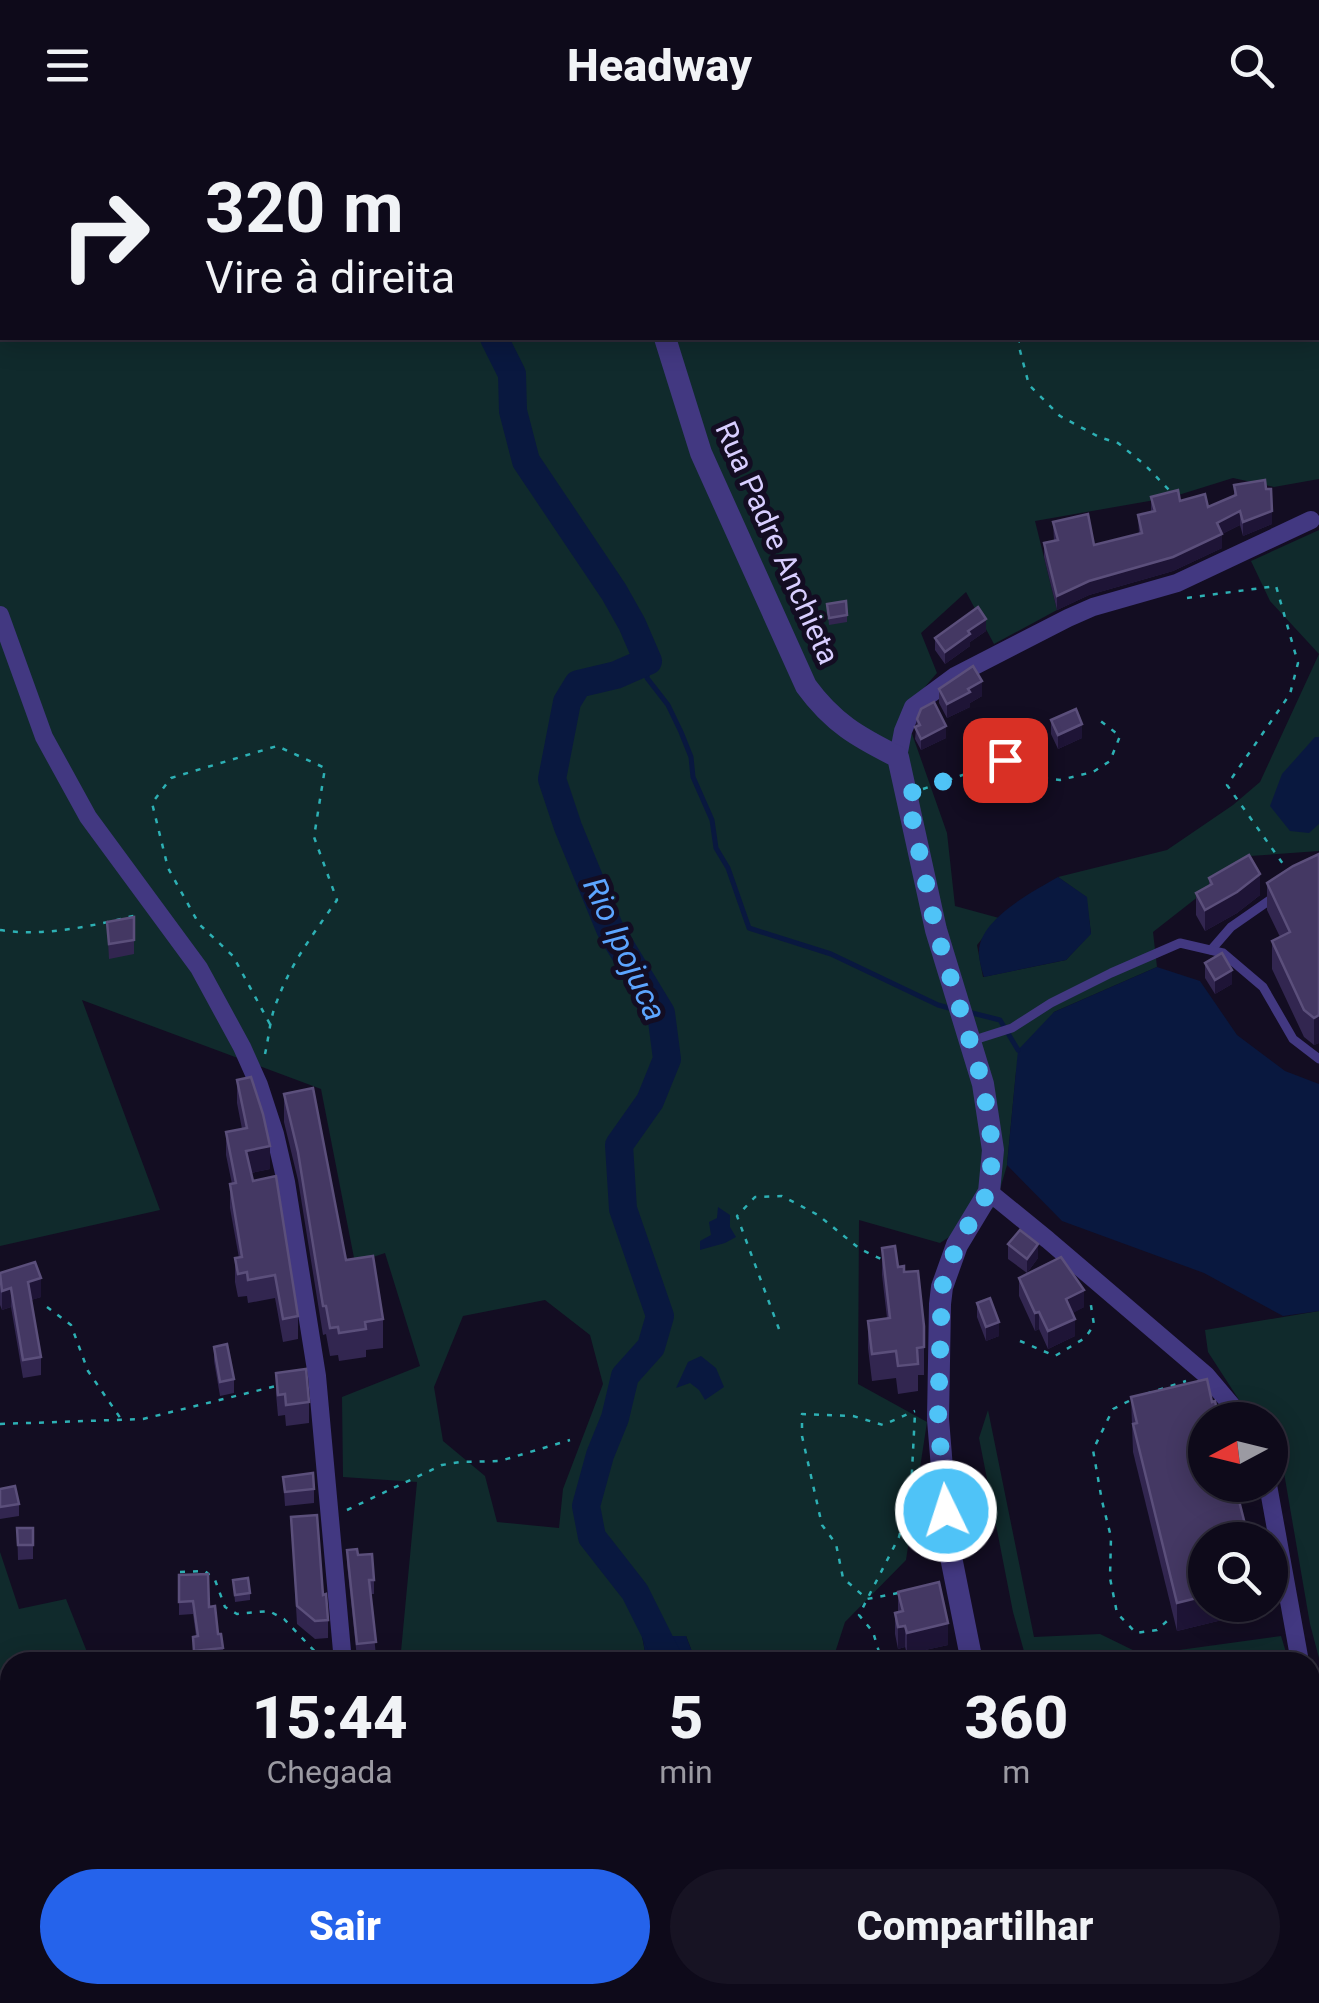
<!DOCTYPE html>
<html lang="pt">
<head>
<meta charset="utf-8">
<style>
	:root { --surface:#0e0a1a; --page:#171323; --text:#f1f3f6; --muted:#9b9aa2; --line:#2e2b39; --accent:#2563eb }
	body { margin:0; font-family:Roboto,sans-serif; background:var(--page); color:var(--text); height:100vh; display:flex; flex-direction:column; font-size:38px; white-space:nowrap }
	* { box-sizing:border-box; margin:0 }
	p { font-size:32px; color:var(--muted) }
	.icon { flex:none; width:55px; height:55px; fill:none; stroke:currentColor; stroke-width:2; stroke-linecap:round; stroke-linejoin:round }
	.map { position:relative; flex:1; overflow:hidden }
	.drawer { position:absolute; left:0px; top:1522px; width:1320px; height:352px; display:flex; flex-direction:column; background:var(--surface); border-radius:30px 30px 0 0; box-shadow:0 5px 25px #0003,0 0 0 2px var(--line) }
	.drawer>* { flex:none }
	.banner { position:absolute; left:0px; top:0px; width:1320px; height:210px; box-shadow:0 5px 25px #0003,0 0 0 2px var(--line); background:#0e0a1a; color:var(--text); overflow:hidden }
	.needle { width:65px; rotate:263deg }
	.tools { position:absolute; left:1188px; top:1272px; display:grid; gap:20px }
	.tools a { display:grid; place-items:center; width:100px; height:100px; border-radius:50%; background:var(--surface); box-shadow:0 5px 25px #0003,0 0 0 2px var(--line); font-size:50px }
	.pin { position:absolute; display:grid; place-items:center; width:85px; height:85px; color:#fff; margin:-42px; border-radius:20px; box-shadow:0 5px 15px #0006 }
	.me { position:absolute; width:110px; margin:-55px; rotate:356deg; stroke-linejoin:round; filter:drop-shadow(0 0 8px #0008) }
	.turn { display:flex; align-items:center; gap:35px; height:210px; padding:0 40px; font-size:45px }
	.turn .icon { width:130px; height:130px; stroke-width:2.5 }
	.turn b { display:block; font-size:70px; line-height:85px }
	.eta { display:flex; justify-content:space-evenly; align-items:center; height:170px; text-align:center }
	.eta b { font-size:60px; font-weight:800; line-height:70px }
	.action { display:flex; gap:20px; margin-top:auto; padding:20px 40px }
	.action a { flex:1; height:115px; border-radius:60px; background:var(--accent); color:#fff; font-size:40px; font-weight:800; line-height:115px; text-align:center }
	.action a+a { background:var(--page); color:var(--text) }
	header { display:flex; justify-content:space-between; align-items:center; height:130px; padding:0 40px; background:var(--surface); font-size:45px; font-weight:800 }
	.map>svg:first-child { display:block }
</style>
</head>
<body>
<header><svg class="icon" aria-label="menu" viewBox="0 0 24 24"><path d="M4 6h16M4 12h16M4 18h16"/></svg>Headway<svg class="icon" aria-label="search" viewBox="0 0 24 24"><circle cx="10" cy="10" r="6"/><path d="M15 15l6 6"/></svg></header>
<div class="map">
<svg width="1319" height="1873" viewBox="0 0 1319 1873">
	<rect width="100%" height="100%" fill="#130d22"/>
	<g fill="#102a2c" fill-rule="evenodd">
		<path d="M 0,0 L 1319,0 L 1319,349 L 1274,357 L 1233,348 L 1172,367 L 1035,391 L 1057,480 L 994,514 L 966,462 L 921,503 L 937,543 L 904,581 L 947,703 L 955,776 L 999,788 L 977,815 L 983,847 L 1066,830 L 1091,803 L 1086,767 L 1058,747 L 1167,720 L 1233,675 L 1260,652 L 1319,524 L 1270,471 L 1251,431 L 1319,400 L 1319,721 L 1250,726 L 1153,802 L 1157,837 L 1054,882 L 1016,942 L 1007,1035 L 995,1077 L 940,1113 L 859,1090 L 858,1254 L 927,1292 L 906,1430 L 845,1492 L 832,1532 L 696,1532 L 686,1506 L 642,1506 L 647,1532 L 400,1532 L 417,1352 L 343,1347 L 342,1267 L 420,1236 L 385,1123 L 355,1133 L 321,959 L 82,870 L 160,1080 L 0,1116 ZM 2,2 L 1318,2 L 1318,208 L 2,208 ZM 545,1170 L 590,1205 L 603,1254 L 563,1359 L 559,1398 L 497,1392 L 485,1346 L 443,1311 L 434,1257 L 463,1186 Z"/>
		<path d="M 1319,1181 L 1319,1528 L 1310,1494 L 1283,1337 L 1270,1318 L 1270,1290 L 1252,1290 L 1208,1222 L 1205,1200 Z"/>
		<path d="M 988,1280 L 1034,1507 L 1100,1504 L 1143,1525 L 1281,1506 L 1289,1532 L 1027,1532 L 1013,1482 L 979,1308 Z"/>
		<path d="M 0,1422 L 19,1479 L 66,1469 L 91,1532 L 10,1532 L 10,1865 L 299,1865 L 299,1873 L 0,1873 Z"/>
		<path d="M 1310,1608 L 1319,1634 L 1319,1873 L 1153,1873 L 1154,1865 L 1310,1865 Z"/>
		<path d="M 377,1865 L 500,1865 L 504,1873 L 379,1873 Z"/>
		<path d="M 791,1865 L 960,1865 L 961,1873 L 787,1873 Z"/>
	</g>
	<g fill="#09183f">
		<path d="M 1315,607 L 1319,607 L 1319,694 L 1309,703 L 1290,701 L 1270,676 L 1282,644 Z"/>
		<path d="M 1058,747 L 1087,767 L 1091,804 L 1066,830 L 984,847 C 982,840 979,831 979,823 C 978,790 1032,762 1058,747 Z"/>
		<path d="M 1157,837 L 1200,851 L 1237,905 L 1285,941 L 1319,954 L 1319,1181 L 1283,1186 L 1204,1143 L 1062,1091 L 1007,1035 L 1018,920 L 1054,882 Z"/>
		<path d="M 718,1077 L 730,1085 L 730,1097 L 736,1107 L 725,1113 L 700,1120 L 700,1111 L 711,1105 L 709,1092 L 717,1088 Z"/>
		<path d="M 701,1226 L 716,1238 L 724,1257 L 705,1270 L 699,1260 L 690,1253 L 676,1258 L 688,1232 Z"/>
		<path d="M 642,1506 L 686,1506 L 696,1532 L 647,1532 Z"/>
		<path d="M 734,1865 L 791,1865 L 787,1873 L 730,1873 Z"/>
	</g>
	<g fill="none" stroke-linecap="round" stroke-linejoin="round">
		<g stroke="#09183f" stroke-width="5">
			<path d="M 648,531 L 647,548 L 668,575 L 681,602 L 691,627 L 693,647 L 712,690 L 716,718 L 728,738 L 749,798 L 831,824 L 938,875 L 953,879"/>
			<path d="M 968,882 L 1000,890 L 1018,920"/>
		</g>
		<g stroke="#09183f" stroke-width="28">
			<path d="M 437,0 L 437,2"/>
			<path d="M 494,208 L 512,244 L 513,281 L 526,331 L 614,462 L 632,494 L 648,531 L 616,545 L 578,554 L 567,572 L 552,649 L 568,697 L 610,799 L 661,883 L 667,929 L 650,971 L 619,1015 L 623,1079 L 660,1186 L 651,1217 L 625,1246 L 615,1288 L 600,1325 L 586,1376 L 592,1407 L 635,1462 L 670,1532"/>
		</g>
		<g stroke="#2db0b4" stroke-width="2.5" stroke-dasharray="5 8" stroke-linecap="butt">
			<path d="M 34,2 L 35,0"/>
			<path d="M 1318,134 L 1319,134"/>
			<path d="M 0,193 L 2,191"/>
			<path d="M 1021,208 L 1018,213 L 1029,255 L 1060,286 L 1099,307 L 1118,313 L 1145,335 L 1171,362"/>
			<path d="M 1187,468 L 1276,456 L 1298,533 L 1290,564 L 1227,655 L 1288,741"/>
			<path d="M 923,659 L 1005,630 L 1032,647 L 1060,650 L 1093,642 L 1110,631 L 1120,606 L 1098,589"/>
			<path d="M 0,800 C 44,807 93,796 137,785"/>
			<path d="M 265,924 C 269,907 270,887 277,871 C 291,833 314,803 337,770 L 314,707 L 325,638 L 277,616 L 171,648 L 152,673 L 168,738 L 199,794 L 233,826 L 271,896"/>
			<path d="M 47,1177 L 71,1195 L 88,1241 L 121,1289"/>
			<path d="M 779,1199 L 737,1086 L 755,1067 L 782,1066 L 818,1085 L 860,1119 L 881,1129"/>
			<path d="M 1020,1211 L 1055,1226 L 1085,1208 L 1094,1195 L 1090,1169"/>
			<path d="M 1146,1264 L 1186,1251"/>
			<path d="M 1129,1271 L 1113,1279 L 1093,1320 L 1102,1371 L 1111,1407 L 1110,1448 L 1117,1483 L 1136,1503 L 1157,1500 L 1167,1491"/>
			<path d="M 0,1294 L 143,1289 L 276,1256"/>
			<path d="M 347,1380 L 442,1335 L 460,1332 L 500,1331 L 570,1310"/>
			<path d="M 180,1442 L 205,1441 L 215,1450 L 225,1477 L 237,1484 L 269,1481 L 284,1489 L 323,1530"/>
			<path d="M 898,1463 L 867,1469 L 843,1448 L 836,1414 L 822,1395 L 802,1306 L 802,1284 L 853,1286 L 883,1295 L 915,1281"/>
			<path d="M 309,1532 L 323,1530"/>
			<path d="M 888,1532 L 879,1522 L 873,1502 L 859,1485 L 899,1407 L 911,1360 L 915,1283"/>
			<path d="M 1310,1837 L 1319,1838"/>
			<path d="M 1147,1865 L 1162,1873"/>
			<path d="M 1173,1873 L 1184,1865"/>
		</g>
		<g stroke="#423881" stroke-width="9">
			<path d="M 1211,820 L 1231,797 L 1277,765"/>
			<path d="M 971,911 L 1012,898 L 1051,873 L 1111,843 L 1180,813 L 1223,823 L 1263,857 L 1293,909 L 1319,929"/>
		</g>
		<g stroke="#423881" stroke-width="18">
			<path d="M 0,485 L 44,607 L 88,687 L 199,838 L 242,917 L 259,955 L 275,1004 L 286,1052 L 317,1246 L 343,1532"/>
			<path d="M 898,627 L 903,601 L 913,577 L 955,546 L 1068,488 L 1093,477 L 1177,453 L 1311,390"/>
			<path d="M 989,1062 L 1048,1110 L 1206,1245 L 1244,1290"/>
			<path d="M 1268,1355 L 1300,1532"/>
			<path d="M 1310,1574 L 1319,1600"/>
			<path d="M 469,1865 L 473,1873"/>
		</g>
		<g stroke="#423881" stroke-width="22">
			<path d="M 603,0 L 603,2"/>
			<path d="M 665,208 L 701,323 L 806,556 C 833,593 858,607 898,627 L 936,800 L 983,954 L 993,1020 L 989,1062 L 957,1115 L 942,1157 L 940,1174 L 938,1289 L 948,1412 L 972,1532"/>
			<path d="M 972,1873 L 972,1865"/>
		</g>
	</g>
	<g fill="#322650">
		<path d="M 1234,355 L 1266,359 L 1272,394 L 1243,406 L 1240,395 L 1222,404 L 1222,418 L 1173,441 L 1089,465 L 1057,480 L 1044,427 L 1044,413 L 1054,411 L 1053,392 L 1094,415 L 1139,404 L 1138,385 L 1151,382 L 1151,367 L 1208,377 L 1234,366 Z"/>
		<path d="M 827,474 L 847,485 L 847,492 L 829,495 Z"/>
		<path d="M 986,501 L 970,512 L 970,516 L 945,534 L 935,520 L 935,508 Z"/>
		<path d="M 939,559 L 982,566 L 970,573 L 970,577 L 947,588 L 939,573 Z"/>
		<path d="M 917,589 L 946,608 L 921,620 L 915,609 Z"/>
		<path d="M 1051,590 L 1082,608 L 1058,619 L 1051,604 Z"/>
		<path d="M 1319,724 L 1319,913 L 1314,915 L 1304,907 L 1272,839 L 1272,811 L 1280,807 L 1267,780 L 1267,753 Z"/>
		<path d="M 1209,748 L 1260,765 L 1237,783 L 1205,801 L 1196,785 L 1196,763 L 1209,757 Z"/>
		<path d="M 134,787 L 134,824 L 109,829 L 107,792 Z"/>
		<path d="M 1205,833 L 1232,854 L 1215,864 L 1205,848 Z"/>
		<path d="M 237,950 L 270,1039 L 251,1043 L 298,1186 L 298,1209 L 283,1212 L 275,1168 L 248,1173 L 247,1166 L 238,1167 L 235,1152 L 235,1128 L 239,1128 L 230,1078 L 230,1054 L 232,1054 L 226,1025 L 226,1002 L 242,999 L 237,973 Z"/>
		<path d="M 284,964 L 346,1130 L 383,1189 L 383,1218 L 366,1220 L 366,1227 L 339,1231 L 338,1225 L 330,1226 L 326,1204 L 323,1205 L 298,1050 L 284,992 Z"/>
		<path d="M 1008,1114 L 1038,1128 L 1027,1143 L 1008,1129 Z"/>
		<path d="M 882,1118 L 904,1142 L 924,1196 L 924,1245 L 918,1245 L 918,1261 L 898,1264 L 896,1248 L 872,1251 L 868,1218 L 868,1191 L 887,1188 L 882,1145 Z"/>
		<path d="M 0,1143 L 41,1167 L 31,1170 L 41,1227 L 41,1245 L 23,1248 L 11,1177 L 2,1180 L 0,1175 Z"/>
		<path d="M 1019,1148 L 1084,1177 L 1072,1183 L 1075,1206 L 1048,1219 L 1039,1199 L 1035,1201 L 1019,1166 Z"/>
		<path d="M 977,1173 L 999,1206 L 986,1211 L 977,1187 Z"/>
		<path d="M 214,1217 L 234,1249 L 234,1263 L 220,1266 L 214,1231 Z"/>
		<path d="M 276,1243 L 309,1272 L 309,1293 L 286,1296 L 285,1285 L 278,1286 L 276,1264 Z"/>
		<path d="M 1131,1267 L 1259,1475 L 1259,1481 L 1177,1501 L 1133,1322 Z"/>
		<path d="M 283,1347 L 314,1359 L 314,1373 L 285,1376 Z"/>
		<path d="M 0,1359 L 19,1374 L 19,1386 L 0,1389 Z"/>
		<path d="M 291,1387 L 323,1465 L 328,1490 L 328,1508 L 315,1509 L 297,1494 Z"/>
		<path d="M 17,1398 L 33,1415 L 33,1429 L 18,1430 Z"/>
		<path d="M 347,1420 L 374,1450 L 374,1464 L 370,1464 L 376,1526 L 357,1528 L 347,1434 Z"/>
		<path d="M 179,1445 L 218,1504 L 223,1518 L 223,1531 L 185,1532 L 194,1531 L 193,1507 L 196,1506 L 193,1484 L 179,1485 Z"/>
		<path d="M 233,1450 L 250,1463 L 250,1470 L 235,1472 Z"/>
		<path d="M 898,1462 L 948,1515 L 907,1524 L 905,1517 L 898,1519 L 895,1504 L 895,1483 L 898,1482 Z"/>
		<path d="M 1319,1703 L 1319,1770 L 1310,1750 L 1310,1707 Z"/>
	</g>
	<g fill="#1e1436">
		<path d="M 1240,381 L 1240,395 L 1218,406 L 1222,404 L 1222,418 L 1173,441 L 1089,465 L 1057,480 L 1057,466 Z"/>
		<path d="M 1272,381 L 1272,394 L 1243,406 L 1243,392 Z"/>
		<path d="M 986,489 L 986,501 L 970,512 L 970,516 L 945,534 L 945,522 L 968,501 Z"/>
		<path d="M 982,551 L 982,566 L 970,573 L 970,577 L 947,588 L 947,574 Z"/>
		<path d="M 1082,594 L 1082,608 L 1058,619 L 1058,605 Z"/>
		<path d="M 946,596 L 946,608 L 921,620 L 921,609 Z"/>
		<path d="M 1260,744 L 1260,765 L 1237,783 L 1205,801 L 1205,780 Z"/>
		<path d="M 1232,840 L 1232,854 L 1215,864 L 1215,850 Z"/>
		<path d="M 1319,885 L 1319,913 L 1314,915 L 1314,888 Z"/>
		<path d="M 270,1016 L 270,1039 L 246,1044 L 246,1021 Z"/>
		<path d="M 1038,1114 L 1038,1128 L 1027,1143 L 1027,1129 Z"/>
		<path d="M 41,1148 L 41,1167 L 28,1171 L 28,1152 Z"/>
		<path d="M 11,1158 L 11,1177 L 2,1180 L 2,1161 Z"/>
		<path d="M 1084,1160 L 1084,1177 L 1066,1187 L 1066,1169 Z"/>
		<path d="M 1039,1182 L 1039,1199 L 1035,1201 L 1035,1183 Z"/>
		<path d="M 1075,1189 L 1075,1206 L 1048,1219 L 1048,1201 Z"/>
		<path d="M 999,1192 L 999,1206 L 986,1211 L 986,1197 Z"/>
		<path d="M 1205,1466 L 1205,1475 L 1259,1475 L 1259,1481 L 1177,1501 L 1177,1473 Z"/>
		<path d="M 948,1493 L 948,1515 L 907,1524 L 907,1503 Z"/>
		<path d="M 905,1496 L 905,1517 L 898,1519 L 898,1497 Z"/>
	</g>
	<g fill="#443863" stroke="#5b4f7b" stroke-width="2.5">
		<path d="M 1265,350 L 1266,359 L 1271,359 L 1272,381 L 1243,392 L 1240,381 L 1217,393 L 1222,404 L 1173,427 L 1089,451 L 1057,466 L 1044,413 L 1058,410 L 1053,392 L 1088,384 L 1094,415 L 1142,403 L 1138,385 L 1155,381 L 1151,367 L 1178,360 L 1180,371 L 1205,364 L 1208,377 L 1236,365 L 1234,355 Z"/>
		<path d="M 846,471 L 847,485 L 829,488 L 827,474 Z"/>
		<path d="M 978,477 L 986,489 L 968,501 L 970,504 L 945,522 L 935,508 Z"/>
		<path d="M 973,536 L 982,551 L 968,559 L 970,562 L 947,574 L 939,559 Z"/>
		<path d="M 934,572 L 946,596 L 921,609 L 915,597 L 920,595 L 917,589 L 921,579 Z"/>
		<path d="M 1076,579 L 1082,594 L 1058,605 L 1051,590 Z"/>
		<path d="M 1319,724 L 1319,885 L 1314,888 L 1304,880 L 1272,811 L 1290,802 L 1267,753 L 1293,736 Z"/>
		<path d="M 1249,725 L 1260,744 L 1237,762 L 1205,780 L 1196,763 L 1212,754 L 1209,748 Z"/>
		<path d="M 134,787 L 134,810 L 109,814 L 107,792 Z"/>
		<path d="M 1222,823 L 1232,840 L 1215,850 L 1205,833 Z"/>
		<path d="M 251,947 L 263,984 L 270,1016 L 246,1021 L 253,1051 L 276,1046 L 298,1186 L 283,1189 L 275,1145 L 248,1150 L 247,1142 L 238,1144 L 235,1128 L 242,1127 L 230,1054 L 236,1053 L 226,1002 L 247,998 L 237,950 Z"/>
		<path d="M 313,958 L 346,1130 L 373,1126 L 383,1189 L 365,1192 L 366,1199 L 339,1203 L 338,1197 L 330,1198 L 326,1176 L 323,1176 L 298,1022 L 284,964 Z"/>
		<path d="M 1020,1100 L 1038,1114 L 1027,1129 L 1008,1114 Z"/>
		<path d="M 895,1116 L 898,1137 L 904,1136 L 904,1142 L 918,1141 L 924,1196 L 924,1217 L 917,1218 L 918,1234 L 898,1236 L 896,1221 L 872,1224 L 868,1191 L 890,1188 L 882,1118 Z"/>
		<path d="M 1061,1127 L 1084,1160 L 1066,1169 L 1075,1189 L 1048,1201 L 1039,1182 L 1035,1183 L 1019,1148 Z"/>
		<path d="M 35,1132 L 41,1148 L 28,1152 L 41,1227 L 23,1230 L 11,1158 L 2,1161 L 0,1143 Z"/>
		<path d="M 990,1168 L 999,1192 L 986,1197 L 977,1173 Z"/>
		<path d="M 227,1214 L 234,1249 L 220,1252 L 214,1217 Z"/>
		<path d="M 306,1239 L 309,1272 L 286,1275 L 285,1264 L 278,1265 L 276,1243 Z"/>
		<path d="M 1207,1249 L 1212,1272 L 1215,1271 L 1219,1290 L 1205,1290 L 1205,1355 L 1235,1355 L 1249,1410 L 1205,1410 L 1205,1466 L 1177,1473 L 1133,1294 L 1137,1293 L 1131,1267 Z"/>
		<path d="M 313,1343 L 314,1359 L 285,1362 L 283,1347 Z"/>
		<path d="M 15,1356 L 19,1374 L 0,1377 L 0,1359 Z"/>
		<path d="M 317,1385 L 323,1465 L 326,1464 L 328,1490 L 315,1491 L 297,1476 L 291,1387 Z"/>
		<path d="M 17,1398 L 33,1398 L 33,1415 L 18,1415 Z"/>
		<path d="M 357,1419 L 358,1425 L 372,1424 L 374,1450 L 369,1450 L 376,1512 L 357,1514 L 347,1420 Z"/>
		<path d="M 208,1444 L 209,1477 L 215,1476 L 218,1504 L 221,1504 L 223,1518 L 194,1521 L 193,1507 L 198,1506 L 193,1471 L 179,1472 L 179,1445 Z"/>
		<path d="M 248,1448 L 250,1463 L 235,1465 L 233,1450 Z"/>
		<path d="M 939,1452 L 948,1493 L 907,1503 L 905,1496 L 898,1497 L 895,1483 L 903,1481 L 898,1462 Z"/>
		<path d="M 1319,1703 L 1319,1749 L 1310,1728 L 1310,1707 Z"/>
		<path d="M 986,1865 L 1010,1865 L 1011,1873 L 986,1873 Z"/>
		<path d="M 1116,1865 L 1134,1865 L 1135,1870 L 1117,1873 Z"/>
		<path d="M 1109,1868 L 1110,1873 L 1088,1873 Z"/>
	</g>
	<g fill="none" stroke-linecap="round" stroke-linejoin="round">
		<path stroke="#4fc3f7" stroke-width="18" stroke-dasharray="0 32.4" d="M 946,1381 L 938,1289 L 942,1157 L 957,1115 L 988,1062 L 993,1020 L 983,954 L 936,800 L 907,664 L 1005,630"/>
	</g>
	<g text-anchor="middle" stroke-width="10" stroke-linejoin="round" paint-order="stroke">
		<g font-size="30" fill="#d8ceff" stroke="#130d22">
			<text transform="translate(777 413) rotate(66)" y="10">Rua Padre Anchieta</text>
		</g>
		<g font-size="32" font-style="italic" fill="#5ca5ff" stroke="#130d22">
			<text transform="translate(625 819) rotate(65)" y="11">Rio Ipojuca</text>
		</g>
	</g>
</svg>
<div class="tools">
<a><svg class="needle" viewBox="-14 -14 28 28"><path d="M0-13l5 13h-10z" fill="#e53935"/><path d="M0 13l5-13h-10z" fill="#9b9aa2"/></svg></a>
<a><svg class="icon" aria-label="search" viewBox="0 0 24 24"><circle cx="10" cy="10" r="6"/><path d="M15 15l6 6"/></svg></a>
</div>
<div class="pin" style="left:1005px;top:630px;background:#d93025"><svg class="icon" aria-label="arrive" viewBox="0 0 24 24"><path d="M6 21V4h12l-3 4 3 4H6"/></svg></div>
<svg class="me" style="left:946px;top:1381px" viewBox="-20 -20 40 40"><circle r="17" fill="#4fc3f7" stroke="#fff" stroke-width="3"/><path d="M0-11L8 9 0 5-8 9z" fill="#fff"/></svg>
<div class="banner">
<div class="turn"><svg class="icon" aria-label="right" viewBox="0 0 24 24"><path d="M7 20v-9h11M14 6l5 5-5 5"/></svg><div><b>320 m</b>Vire à direita</div></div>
</div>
<section class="drawer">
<div class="eta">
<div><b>15:44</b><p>Chegada</p></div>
<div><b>5</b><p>min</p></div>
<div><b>360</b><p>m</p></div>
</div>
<div class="action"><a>Sair</a><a>Compartilhar</a></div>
</section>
</div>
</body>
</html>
